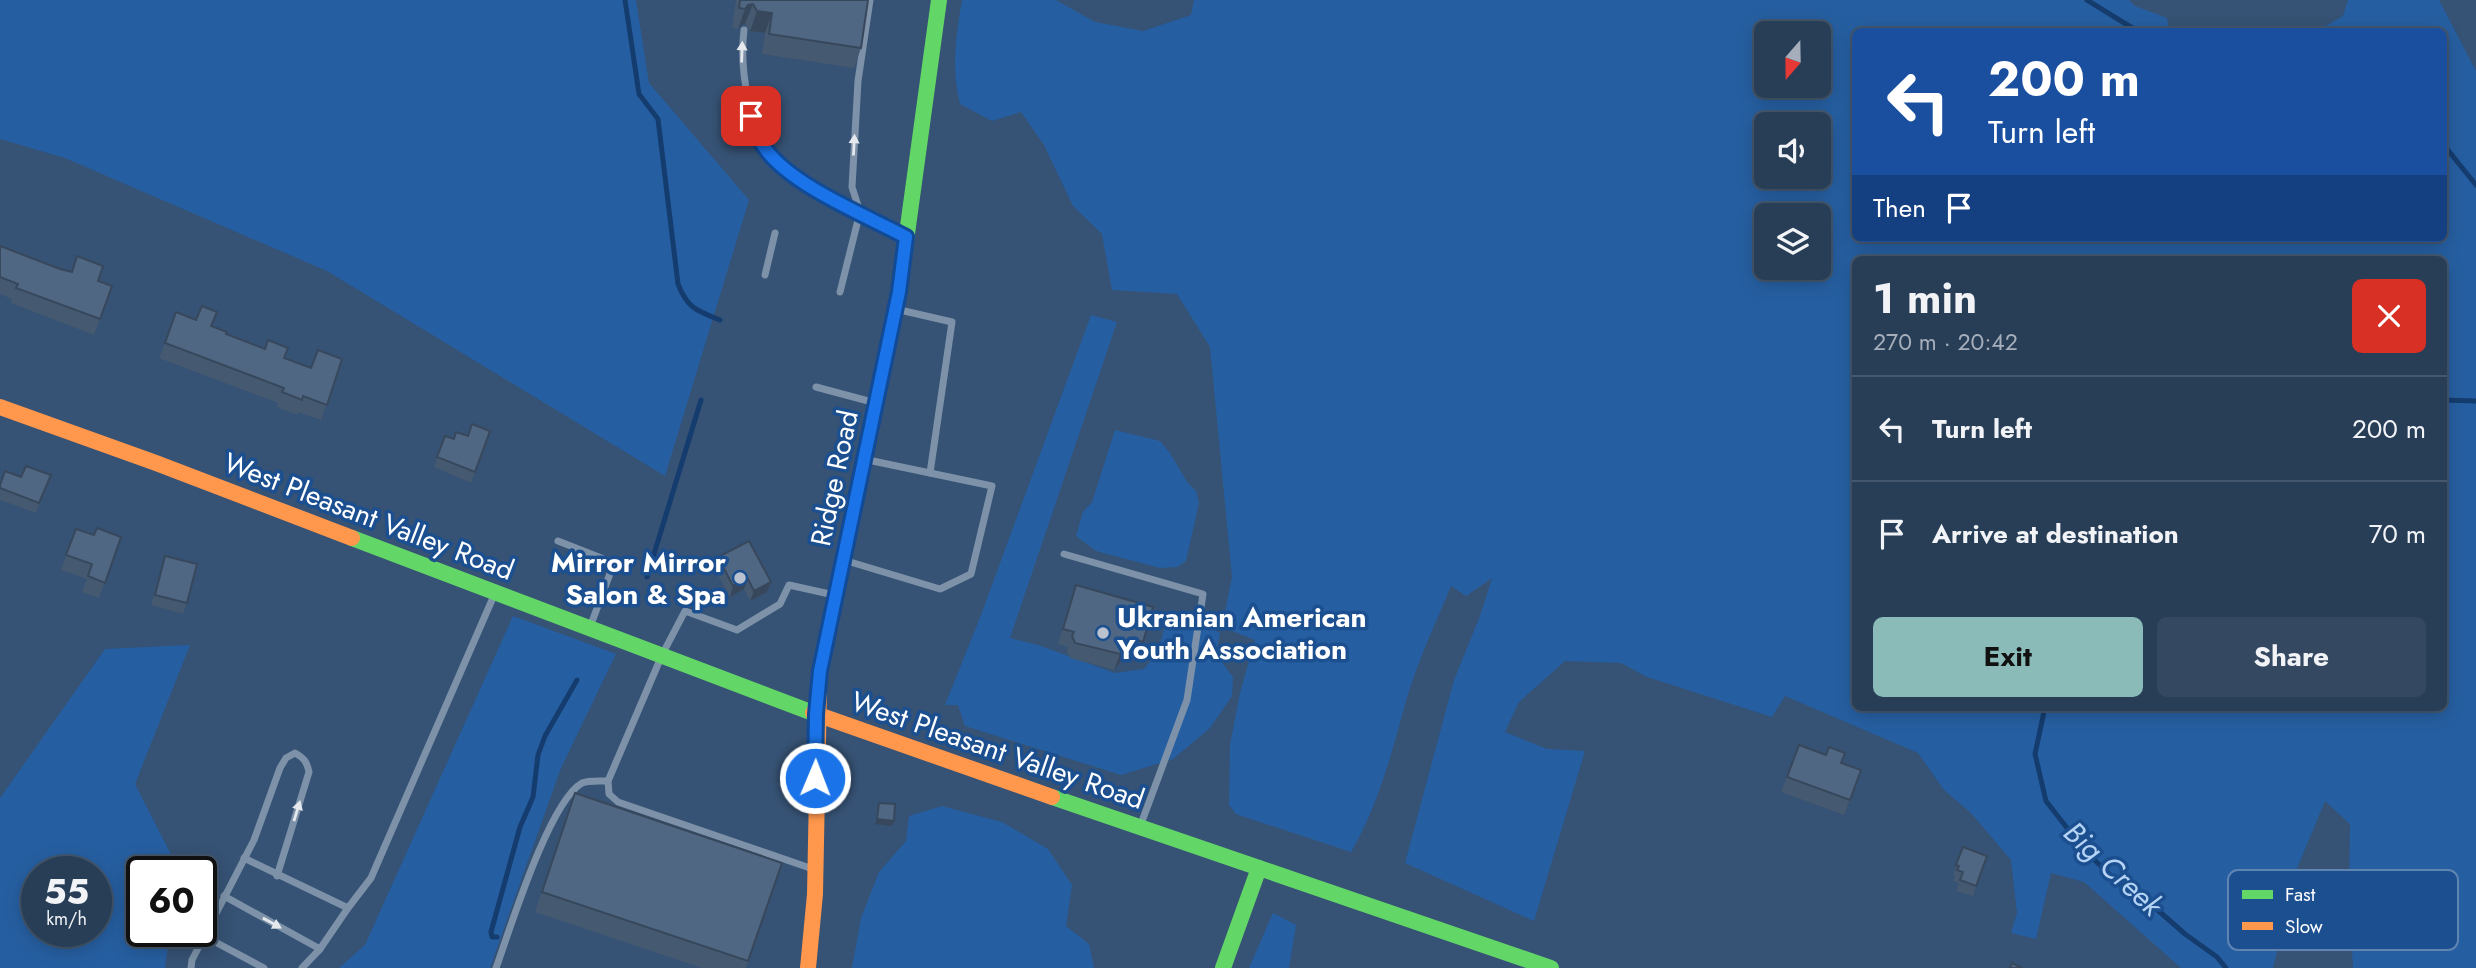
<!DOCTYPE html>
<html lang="en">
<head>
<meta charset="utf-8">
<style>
	:root { --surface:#283e57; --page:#344961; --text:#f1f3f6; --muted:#a5aeba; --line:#44576d; --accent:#8bbbb9 }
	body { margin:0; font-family:Jost,sans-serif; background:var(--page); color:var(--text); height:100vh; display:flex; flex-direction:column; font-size:26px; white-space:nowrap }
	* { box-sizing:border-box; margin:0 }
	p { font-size:23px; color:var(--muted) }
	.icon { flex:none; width:38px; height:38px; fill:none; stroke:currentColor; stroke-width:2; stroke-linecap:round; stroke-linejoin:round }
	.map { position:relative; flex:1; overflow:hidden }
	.drawer { position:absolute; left:1852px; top:256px; width:595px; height:455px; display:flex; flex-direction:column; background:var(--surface); border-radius:10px; box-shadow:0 4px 18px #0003,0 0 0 2px var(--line) }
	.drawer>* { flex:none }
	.top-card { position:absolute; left:1852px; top:28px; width:595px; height:214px; border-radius:10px; box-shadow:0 4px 18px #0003,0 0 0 2px var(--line); background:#1a4fa0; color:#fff; overflow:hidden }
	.needle { width:46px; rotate:200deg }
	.tools { position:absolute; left:1754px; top:21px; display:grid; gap:14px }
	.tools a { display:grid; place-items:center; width:77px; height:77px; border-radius:10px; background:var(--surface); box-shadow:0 4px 18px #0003,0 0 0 2px var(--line); font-size:35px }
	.speed { position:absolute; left:21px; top:856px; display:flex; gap:14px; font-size:35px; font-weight:700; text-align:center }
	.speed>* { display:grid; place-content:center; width:91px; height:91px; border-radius:50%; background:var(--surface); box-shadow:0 4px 18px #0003,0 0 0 2px var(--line); line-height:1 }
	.speed small { font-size:18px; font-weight:400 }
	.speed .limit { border:4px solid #111; border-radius:10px; background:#fff; color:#111 }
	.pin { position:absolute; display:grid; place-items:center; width:60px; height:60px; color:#fff; margin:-30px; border-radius:14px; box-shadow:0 4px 10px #0006 }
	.me { position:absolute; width:77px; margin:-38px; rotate:1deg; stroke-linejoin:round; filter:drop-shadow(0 0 5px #0008) }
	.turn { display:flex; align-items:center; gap:24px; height:147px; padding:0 21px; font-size:32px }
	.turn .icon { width:91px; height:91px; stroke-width:2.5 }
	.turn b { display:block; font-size:49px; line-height:60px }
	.then { display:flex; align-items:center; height:66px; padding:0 21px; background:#0003; gap:14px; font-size:26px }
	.round { display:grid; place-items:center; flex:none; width:74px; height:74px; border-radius:10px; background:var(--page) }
	.headline { display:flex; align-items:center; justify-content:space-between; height:119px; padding:0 21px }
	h1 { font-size:42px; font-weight:700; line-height:52px }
	.action { display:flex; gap:14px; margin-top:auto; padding:14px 21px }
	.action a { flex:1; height:80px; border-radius:10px; background:var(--accent); color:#111; font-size:28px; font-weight:700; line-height:80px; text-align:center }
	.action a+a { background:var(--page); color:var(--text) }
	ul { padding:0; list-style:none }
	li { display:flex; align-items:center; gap:21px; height:105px; padding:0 21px; border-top:2px solid var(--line) }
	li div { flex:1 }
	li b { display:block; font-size:26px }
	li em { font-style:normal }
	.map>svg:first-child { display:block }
</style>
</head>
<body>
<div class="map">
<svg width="2476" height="968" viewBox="0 0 2476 968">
	<rect width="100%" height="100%" fill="#365274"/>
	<g fill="#265fa1" fill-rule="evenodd">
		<path d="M 0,0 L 636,0 L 649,83 L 749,200 L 665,476 L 327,271 L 65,158 L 0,139 Z"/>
		<path d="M 962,0 L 1056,0 L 1095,22 L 1143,31 L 1191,15 L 1194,0 L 2129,0 L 2135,6 L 2167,18 L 2169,31 L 1855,32 L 1855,238 L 2443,238 L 2443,32 L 2317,31 L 2343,16 L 2348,0 L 2439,0 L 2476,71 L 2476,968 L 2353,968 L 2349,896 L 2350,824 L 2325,801 L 2298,866 L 2273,968 L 2181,968 L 2084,882 L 2051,873 L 2036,939 L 2011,933 L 2017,913 L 2011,860 L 1971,813 L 1944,790 L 1918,753 L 1785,696 L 1772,717 L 1647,677 L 1621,663 L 1565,661 L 1519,702 L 1505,732 L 1547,749 L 1585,751 L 1534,921 L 1405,863 L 1454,680 L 1480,616 L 1492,578 L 1466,596 L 1451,586 C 1436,623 1417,662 1406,701 C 1392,752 1378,806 1351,852 L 1236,814 L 1229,805 L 1230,745 L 1240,693 L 1255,640 L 1222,627 L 1232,577 L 1210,347 L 1177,294 L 1112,290 L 1102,234 L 1073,206 L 1044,145 L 1021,112 L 992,121 L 960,104 C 951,69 956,35 962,0 ZM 1818,33 L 1818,86 L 1766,86 L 1766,33 ZM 1818,124 L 1818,177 L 1766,177 L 1766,124 ZM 1818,215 L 1818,268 L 1766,268 L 1766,215 ZM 2443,259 L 2443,707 L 1855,707 L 1855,259 Z"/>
		<path d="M 1091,315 L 1117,322 L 1010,638 L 1038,645 L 1115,673 L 1144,669 L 1157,653 L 1169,613 L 1188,615 L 1220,633 L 1216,654 L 1233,677 L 1232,696 L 1210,728 L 1173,759 L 1121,775 L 965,726 L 958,705 L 945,705 L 981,615 Z"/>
		<path d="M 1115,430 L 1160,441 L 1170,453 L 1187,482 L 1196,491 L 1199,503 L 1186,561 L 1177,567 L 1160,568 L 1096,551 L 1076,536 L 1083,512 L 1092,502 Z"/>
		<path d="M 513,616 L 616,654 L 561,768 L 490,968 L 339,968 L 365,945 Z"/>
		<path d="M 190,645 L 135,784 L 179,870 L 142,872 L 142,931 L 170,931 L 165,968 L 0,968 L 0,798 L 105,649 ZM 37,872 L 96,872 L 96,931 L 37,931 Z"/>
		<path d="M 942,806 L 1002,822 L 1048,849 L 1072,885 L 1066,926 L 1089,944 L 1094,968 L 852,968 L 861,918 L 879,872 L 906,841 L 909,816 Z"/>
		<path d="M 1273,913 L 1296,925 L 1289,968 L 1249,968 Z"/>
	</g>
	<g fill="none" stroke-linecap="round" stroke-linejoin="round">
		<g stroke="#153c6e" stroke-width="5">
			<path d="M 625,0 L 639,94 L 658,119 L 678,284 C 688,309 696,310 720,320"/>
			<path d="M 2087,0 L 2139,32"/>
			<path d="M 2258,32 L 2324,29 L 2331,32"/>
			<path d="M 2443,144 L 2476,185"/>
			<path d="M 2443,400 L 2476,401"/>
			<path d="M 647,577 L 701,400"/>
			<path d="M 2045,707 L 2035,754 L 2046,801 L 2085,851 L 2122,886 L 2144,898 L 2185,934 L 2217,957 L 2226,968"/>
			<path d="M 497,937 L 492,937 L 491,932 L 520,827 L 533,797 L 538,755 L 545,736 L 577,680"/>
		</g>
		<g stroke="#7d92a8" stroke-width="7">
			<path d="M 744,30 C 741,54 743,75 748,99 C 751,117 755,135 766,150 C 792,186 862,214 902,235"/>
			<path d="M 765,275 L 775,233"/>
			<path d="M 840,292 L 860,212 L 852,187 L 858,81 L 870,0"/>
			<path d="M 900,310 L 952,322 L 930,473"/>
			<path d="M 816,387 L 872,402"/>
			<path d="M 558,541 L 614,563 L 590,627"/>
			<path d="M 1064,554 L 1203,594 L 1187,700 L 1141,824"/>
			<path d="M 847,561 L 940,589 L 971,574 L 992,486 L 868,460"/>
			<path d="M 244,858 L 348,908 L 371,878 L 495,593"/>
			<path d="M 813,869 L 618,802 L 609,794 L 608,781 L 662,655 L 685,611 L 737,630 L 780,604 L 789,585 L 834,595"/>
			<path d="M 224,896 L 320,949"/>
			<path d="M 204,936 L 264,968"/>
			<path d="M 191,968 L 192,960 L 254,840 L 280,768 L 286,758 L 295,753 C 304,758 307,762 309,772 L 277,876"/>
			<path d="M 302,968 L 320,949 L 348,908"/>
			<path d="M 496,968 C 510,929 549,802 582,783 C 588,780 600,781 608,781"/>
		</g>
		<g stroke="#63d668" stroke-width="16">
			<path d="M 352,538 L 813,713"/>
			<path d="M 819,687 L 820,671 L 899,292 L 939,0"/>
			<path d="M 1052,797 L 1551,968"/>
			<path d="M 1223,968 L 1259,868"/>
		</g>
		<g stroke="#ff974d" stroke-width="16">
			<path d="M 0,407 L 156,463 L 352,538"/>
			<path d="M 813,713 L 1052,797"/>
			<path d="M 808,968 L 815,894 L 819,687"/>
		</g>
	</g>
	<g fill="#455971">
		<path d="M 736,0 L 868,0 L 861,48 L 854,68 L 762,54 L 765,33 L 750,31 L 745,24 L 741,25 L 738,29 L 732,28 Z"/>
		<path d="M 0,246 L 60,269 L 112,286 L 94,335 L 11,303 L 12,299 L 0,294 Z"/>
		<path d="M 212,326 L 226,334 L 311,368 L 342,359 L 321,420 L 298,412 L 297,415 L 277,407 L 278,403 L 159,358 L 165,343 Z"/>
		<path d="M 490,431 L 471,483 L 434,467 L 445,436 L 454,439 Z"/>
		<path d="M 51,475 L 36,513 L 0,500 L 0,485 L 21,477 Z"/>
		<path d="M 76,529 L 94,535 L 121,537 L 99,598 L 82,592 L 87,579 L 61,570 Z"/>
		<path d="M 165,556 L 187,603 L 183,614 L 151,605 Z"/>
		<path d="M 718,557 L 771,582 L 767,592 L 750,601 L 744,589 L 730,597 L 714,568 Z"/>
		<path d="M 1076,585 L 1143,642 L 1137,657 L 1127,654 L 1114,670 L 1070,658 L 1067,651 L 1068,647 L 1058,644 Z"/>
		<path d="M 1799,745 L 1861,770 L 1844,815 L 1781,792 Z"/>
		<path d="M 568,813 L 782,863 L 746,968 L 702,968 L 535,912 Z"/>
		<path d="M 1963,847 L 1987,856 L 1973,896 L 1956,891 L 1959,883 L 1953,881 L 1955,876 L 1953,875 Z"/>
	</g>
	<g fill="#38485c">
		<path d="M 753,4 L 745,24 L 741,25 L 738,29 L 745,9 L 748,5 Z"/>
		<path d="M 757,11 L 772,13 L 765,33 L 750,31 Z"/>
		<path d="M 748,579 L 744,589 L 730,597 L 733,586 Z"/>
		<path d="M 771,582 L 767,592 L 750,601 L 754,591 Z"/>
		<path d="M 1133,639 L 1127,654 L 1114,670 L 1120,654 Z"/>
		<path d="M 877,819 L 894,821 L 892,826 L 875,824 Z"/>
	</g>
	<g fill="#506783" stroke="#38485c" stroke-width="2">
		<path d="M 740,0 L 868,0 L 861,48 L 769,34 L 772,13 L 757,11 L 753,4 L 748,5 L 745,9 L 739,8 Z"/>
		<path d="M 0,246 L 60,269 L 72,272 L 77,256 L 103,266 L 98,281 L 112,286 L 100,319 L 16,288 L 18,284 L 0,277 Z"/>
		<path d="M 202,306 L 217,312 L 211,326 L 227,332 L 226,334 L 265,349 L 268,340 L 288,348 L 284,358 L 311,368 L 318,350 L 342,359 L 327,405 L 303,396 L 302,400 L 282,392 L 284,388 L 165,343 L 176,312 L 196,320 Z"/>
		<path d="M 472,424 L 490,431 L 475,472 L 437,457 L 445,436 L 454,439 L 456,432 L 468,436 Z"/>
		<path d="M 26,466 L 51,475 L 39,503 L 0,488 L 0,485 L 5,471 L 21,477 Z"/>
		<path d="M 97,528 L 121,537 L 105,583 L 88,576 L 92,564 L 66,555 L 76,529 L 94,535 Z"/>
		<path d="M 749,541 L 771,582 L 754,591 L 748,579 L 733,586 L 718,557 Z"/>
		<path d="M 165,556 L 197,564 L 187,603 L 155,595 Z"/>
		<path d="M 1076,585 L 1153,607 L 1143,642 L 1133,639 L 1120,654 L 1075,643 L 1072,636 L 1074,632 L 1063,629 Z"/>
		<path d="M 1799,745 L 1826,755 L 1829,747 L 1845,753 L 1841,763 L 1861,770 L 1850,800 L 1787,777 Z"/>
		<path d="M 575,793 L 782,863 L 748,961 L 542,892 Z"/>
		<path d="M 879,803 L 895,804 L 894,821 L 877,819 Z"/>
		<path d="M 1963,847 L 1987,856 L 1976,886 L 1960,880 L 1963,872 L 1957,870 L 1959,866 L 1956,865 Z"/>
		<path d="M 2012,963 L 2022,968 L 2010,968 Z"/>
	</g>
	<defs><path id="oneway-solid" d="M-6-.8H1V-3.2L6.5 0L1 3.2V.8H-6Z" transform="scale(1.75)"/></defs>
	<g fill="#e5e9ee">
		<use href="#oneway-solid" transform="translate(742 52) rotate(-88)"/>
		<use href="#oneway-solid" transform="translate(854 145) rotate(-87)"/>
		<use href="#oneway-solid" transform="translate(297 811) rotate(-73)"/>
		<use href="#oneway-solid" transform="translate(272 923) rotate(29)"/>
	</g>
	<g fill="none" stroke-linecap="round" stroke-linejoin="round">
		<g stroke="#114b97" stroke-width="18">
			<path id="route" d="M 751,116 C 754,128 759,141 767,151 C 795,187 865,215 906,237 L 899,292 L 820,671 L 816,714 L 815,778"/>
		</g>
		<use href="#route" stroke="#1a73e8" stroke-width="12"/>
	</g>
	<g fill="#b9c2ce" stroke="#1b4f8f" stroke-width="2.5">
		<circle cx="740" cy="578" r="7"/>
		<circle cx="1103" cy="633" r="7"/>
	</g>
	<g text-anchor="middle" stroke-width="7" stroke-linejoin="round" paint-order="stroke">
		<g font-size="28" fill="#fff" stroke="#1b4f8f">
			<text transform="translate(834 478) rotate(-78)" y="10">Ridge Road</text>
			<text transform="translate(369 516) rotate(21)" y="10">West Pleasant Valley Road</text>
			<text transform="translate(998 750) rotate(19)" y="10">West Pleasant Valley Road</text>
		</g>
		<g font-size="28" font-weight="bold" fill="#fff" stroke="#1b4f8f" text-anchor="end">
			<text x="726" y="572">Mirror Mirror<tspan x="726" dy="32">Salon &amp; Spa</tspan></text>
			<text x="1117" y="627" text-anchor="start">Ukranian American<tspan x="1117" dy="32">Youth Association</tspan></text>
		</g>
		<g font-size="30" font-style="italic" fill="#b5d3f5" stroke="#1b4f8f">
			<text transform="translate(2113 869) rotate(43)" y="10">Big Creek</text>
		</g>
	</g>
	<rect x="2228" y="870" width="230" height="80" rx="10" fill="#1b4f8f" stroke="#5f84b1" stroke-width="2"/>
	<rect x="2242" y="890" width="31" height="9" fill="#63d668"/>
	<rect x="2242" y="922" width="31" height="8" fill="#ff974d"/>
	<g font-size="19" fill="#fff">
		<text x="2285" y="901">Fast</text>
		<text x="2285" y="933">Slow</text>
	</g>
</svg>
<div class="tools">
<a><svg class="needle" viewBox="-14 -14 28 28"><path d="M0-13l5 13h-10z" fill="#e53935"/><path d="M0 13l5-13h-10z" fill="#a5aeba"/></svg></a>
<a><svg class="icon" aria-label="sound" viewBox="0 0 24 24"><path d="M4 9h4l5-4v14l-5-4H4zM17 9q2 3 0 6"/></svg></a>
<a><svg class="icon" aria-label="layers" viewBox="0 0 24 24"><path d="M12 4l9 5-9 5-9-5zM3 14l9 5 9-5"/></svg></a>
</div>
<div class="speed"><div>55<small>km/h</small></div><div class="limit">60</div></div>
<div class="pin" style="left:751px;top:116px;background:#d93025"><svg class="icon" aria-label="arrive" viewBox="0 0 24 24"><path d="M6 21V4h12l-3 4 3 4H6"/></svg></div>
<svg class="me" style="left:815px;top:778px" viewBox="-20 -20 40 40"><circle r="17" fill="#1a73e8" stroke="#fff" stroke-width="3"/><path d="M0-11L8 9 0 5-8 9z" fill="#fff"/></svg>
<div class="top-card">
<div class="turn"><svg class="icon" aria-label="left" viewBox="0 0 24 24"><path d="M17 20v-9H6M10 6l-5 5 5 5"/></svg><div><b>200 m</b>Turn left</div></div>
<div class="then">Then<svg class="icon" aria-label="arrive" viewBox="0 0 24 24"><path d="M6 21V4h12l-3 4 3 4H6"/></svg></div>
</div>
<section class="drawer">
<div class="headline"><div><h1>1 min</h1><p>270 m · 20:42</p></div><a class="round" style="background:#d93025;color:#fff"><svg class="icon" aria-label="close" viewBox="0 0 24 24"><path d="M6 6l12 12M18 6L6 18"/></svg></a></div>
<ul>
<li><svg class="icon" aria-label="left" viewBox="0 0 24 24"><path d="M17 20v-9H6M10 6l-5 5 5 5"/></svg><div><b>Turn left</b></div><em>200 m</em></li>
<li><svg class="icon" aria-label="arrive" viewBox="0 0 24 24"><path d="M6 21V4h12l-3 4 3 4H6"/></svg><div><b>Arrive at destination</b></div><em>70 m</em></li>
</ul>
<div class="action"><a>Exit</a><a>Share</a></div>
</section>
</div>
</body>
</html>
